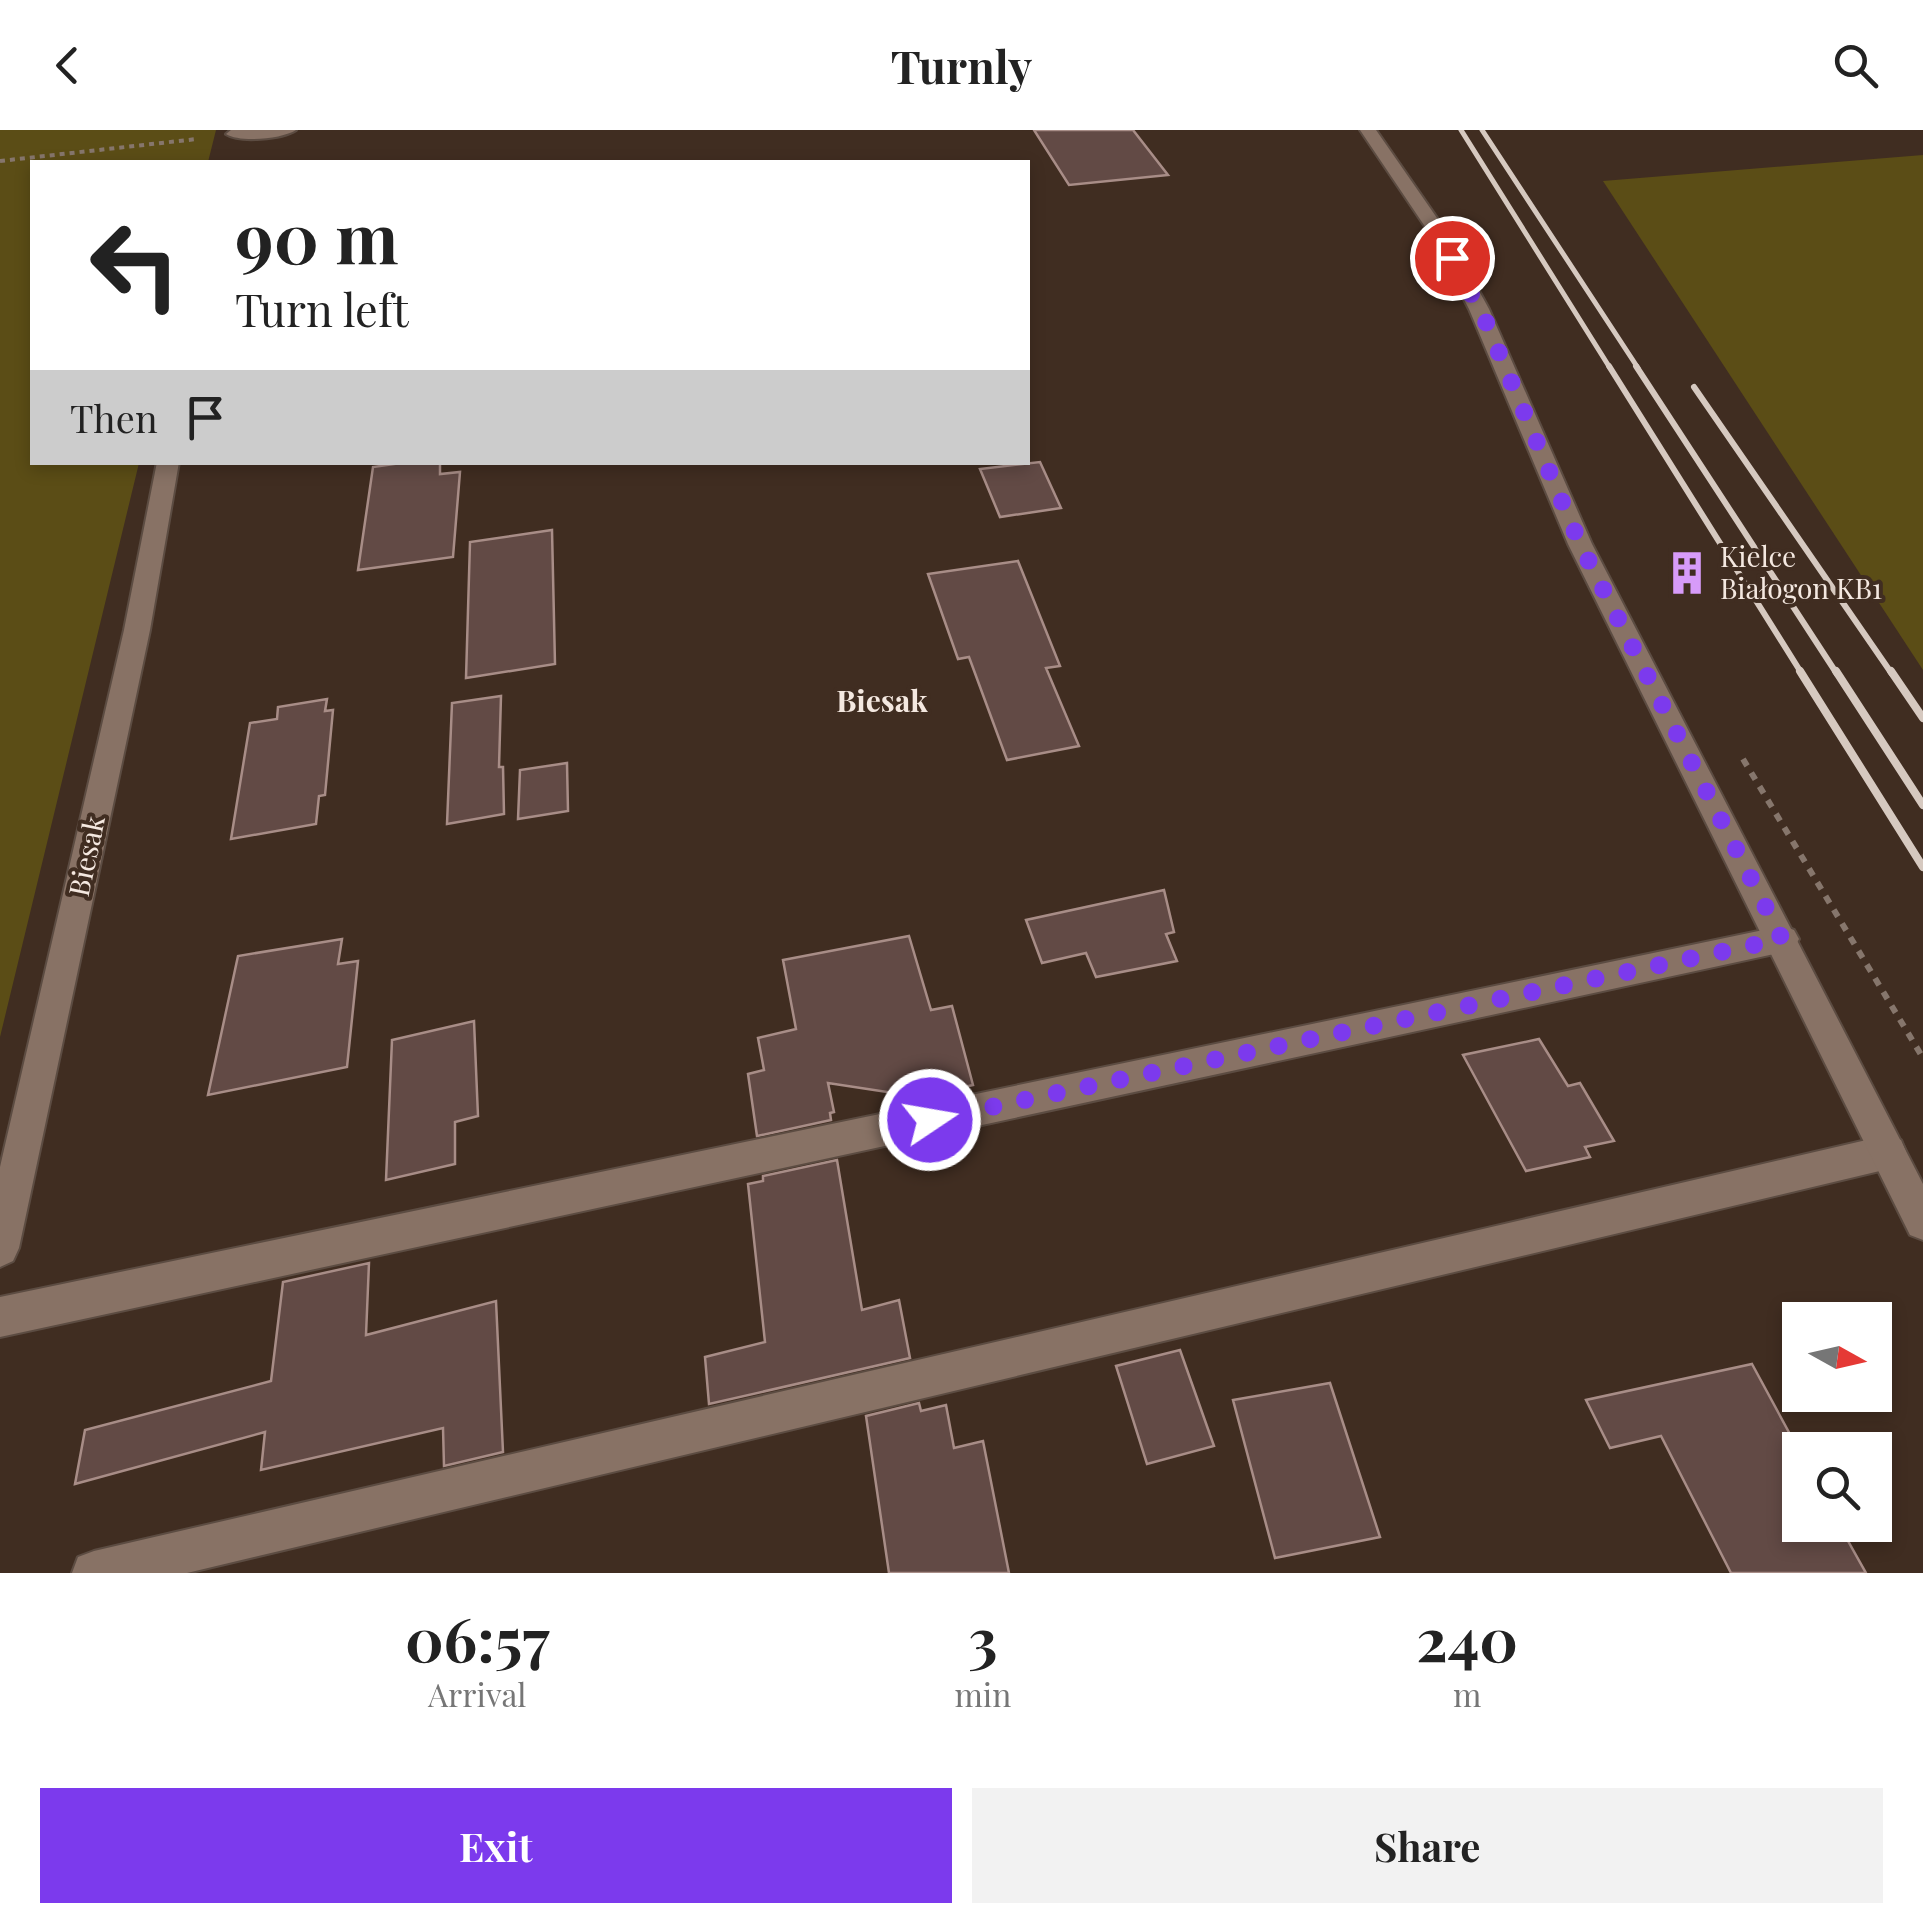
<!DOCTYPE html>
<html lang="en">
<head>
<meta charset="utf-8">
<style>
	:root { --surface:#fff; --page:#f2f2f2; --text:#222; --muted:#767676; --accent:#7c3aed }
	body { margin:0; font-family:"Playfair Display",serif; background:var(--page); color:var(--text); height:100vh; display:flex; flex-direction:column; font-size:38px; white-space:nowrap }
	* { box-sizing:border-box; margin:0 }
	p { font-size:32px; color:var(--muted) }
	.icon { flex:none; width:55px; height:55px; fill:none; stroke:currentColor; stroke-width:2; stroke-linecap:round; stroke-linejoin:round }
	.map { position:relative; height:1443px; overflow:hidden }
	.details { display:flex; flex-direction:column; background:var(--surface); flex:1 }
	.details>* { flex:none }
	.hud { position:absolute; left:30px; top:30px; width:1000px; height:305px; border-radius:0px; box-shadow:0 5px 15px #0003; background:#fff; color:var(--text); overflow:hidden }
	.needle { width:65px; rotate:98deg }
	.tools { position:absolute; left:1782px; top:1172px; display:grid; gap:20px }
	.tools a { display:grid; place-items:center; width:110px; height:110px; border-radius:0px; background:var(--surface); box-shadow:0 5px 15px #0003; font-size:50px }
	.pin { position:absolute; display:grid; place-items:center; width:85px; height:85px; color:#fff; margin:-42px; border:5px solid #fff; border-radius:50%; box-shadow:0 2px 10px #0007 }
	.me { position:absolute; width:110px; margin:-55px; rotate:78deg; stroke-linejoin:round; filter:drop-shadow(0 0 8px #0008) }
	.turn { display:flex; align-items:center; gap:35px; height:210px; padding:0 40px; font-size:45px }
	.turn .icon { width:130px; height:130px; stroke-width:2.5 }
	.turn b { display:block; font-size:70px; line-height:85px }
	.then { display:flex; align-items:center; height:95px; padding:0 40px; background:#0003; gap:20px; font-size:38px }
	.eta { display:flex; justify-content:space-evenly; align-items:center; height:170px; text-align:center }
	.eta b { font-size:60px; font-weight:700; line-height:70px }
	.button { display:flex; gap:20px; margin-top:auto; padding:20px 40px }
	.button a { flex:1; height:115px; border-radius:0px; background:var(--accent); color:#fff; font-size:40px; font-weight:700; line-height:115px; text-align:center }
	.button a+a { background:var(--page); color:var(--text) }
	header { display:flex; justify-content:space-between; align-items:center; height:130px; padding:0 40px; background:var(--surface); font-size:45px; font-weight:700 }
	.map>svg:first-child { display:block }
</style>
</head>
<body>
<header><svg class="icon" aria-label="back" viewBox="0 0 24 24"><path d="M15 5l-7 7 7 7"/></svg>Turnly<svg class="icon" aria-label="search" viewBox="0 0 24 24"><circle cx="10" cy="10" r="6"/><path d="M15 15l6 6"/></svg></header>
<div class="map">
<svg width="1923" height="1443" viewBox="0 0 1923 1443">
	<rect width="100%" height="100%" fill="#402d21"/>
	<g fill="#5b4d16">
		<path d="M 0,0 L 216,0 L 208,32 L 32,32 L 32,332 L 139,333 L 0,907 Z"/>
		<path d="M 1923,25 L 1923,540 L 1603,51 Z"/>
	</g>
	<g fill="#624a45" stroke="#a88d87" stroke-width="2.5">
		<path d="M 1034,0 L 1133,0 L 1168,45 L 1069,55 Z"/>
		<path d="M 408,332 L 440,332 L 440,344 L 460,342 L 453,427 L 358,440 L 373,337 Z"/>
		<path d="M 1040,332 L 1061,378 L 1000,387 L 980,339 Z"/>
		<path d="M 552,400 L 555,534 L 466,548 L 470,412 Z"/>
		<path d="M 1018,431 L 1060,536 L 1046,538 L 1079,616 L 1007,630 L 969,527 L 958,529 L 928,444 Z"/>
		<path d="M 501,566 L 499,637 L 503,637 L 504,684 L 447,694 L 452,573 Z"/>
		<path d="M 327,569 L 325,581 L 333,580 L 325,665 L 319,666 L 316,694 L 231,709 L 250,593 L 277,589 L 278,577 Z"/>
		<path d="M 567,633 L 568,681 L 518,689 L 520,640 Z"/>
		<path d="M 1164,760 L 1174,802 L 1166,804 L 1177,831 L 1096,847 L 1086,823 L 1042,833 L 1026,790 Z"/>
		<path d="M 909,806 L 931,880 L 952,876 L 973,955 L 920,967 L 828,953 L 834,982 L 830,983 L 831,990 L 757,1006 L 748,944 L 764,940 L 758,908 L 796,899 L 783,830 Z"/>
		<path d="M 342,809 L 338,834 L 358,831 L 347,937 L 208,965 L 238,826 Z"/>
		<path d="M 474,891 L 478,986 L 455,992 L 455,1034 L 386,1050 L 392,910 Z"/>
		<path d="M 1539,909 L 1568,956 L 1580,953 L 1614,1011 L 1585,1017 L 1590,1027 L 1526,1041 L 1463,925 Z"/>
		<path d="M 837,1030 L 862,1180 L 899,1170 L 910,1228 L 709,1274 L 705,1227 L 765,1212 L 748,1054 L 763,1051 L 763,1046 Z"/>
		<path d="M 369,1133 L 366,1205 L 496,1171 L 503,1322 L 444,1336 L 443,1298 L 261,1340 L 265,1302 L 75,1354 L 85,1300 L 271,1251 L 283,1152 Z"/>
		<path d="M 1180,1220 L 1214,1316 L 1147,1334 L 1116,1236 Z"/>
		<path d="M 1752,1234 L 1798,1319 L 1800,1395 L 1839,1395 L 1866,1443 L 1731,1443 L 1661,1306 L 1610,1318 L 1586,1270 Z"/>
		<path d="M 1330,1253 L 1380,1407 L 1275,1428 L 1233,1270 Z"/>
		<path d="M 919,1273 L 921,1281 L 946,1275 L 954,1318 L 983,1311 L 1009,1443 L 889,1443 L 866,1286 Z"/>
	</g>
	<g fill="none" stroke-linecap="round" stroke-linejoin="round">
		<g stroke="#5c4c42" stroke-width="4">
			<g id="lane">
				<path d="M 1783,796 L 1794,800 L 1799,809 L 1794,818 L 1783,822 L 0,1207 L 0,1167 Z"/>
				<path d="M 1888,1005 L 1901,1010 L 1906,1022 L 1901,1034 L 1888,1039 L 187,1443 L 72,1443 L 78,1427 L 94,1421 Z"/>
			</g>
		</g>
		<g stroke="#5c4c42" stroke-width="4">
			<g id="street">
				<path d="M 296,0 C 282,9 240,13 226,4 L 231,0 Z"/>
				<path d="M 1360,0 L 1376,0 L 1446,101 L 1489,179 L 1592,414 L 1923,1054 L 1923,1110 L 1910,1105 L 1568,414 L 1469,179 L 1428,101 Z"/>
				<path d="M 157,332 L 179,332 L 150,500 L 19,1118 L 13,1131 L 0,1137 L 0,1037 L 124,500 Z"/>
			</g>
		</g>
		<path stroke="#86766c" stroke-width="4" stroke-dasharray="5 5" stroke-linecap="butt" d="M 0,31 L 197,9"/>
		<path stroke="#86766c" stroke-width="6" stroke-dasharray="8 8" stroke-linecap="butt" d="M 1743,629 L 1923,928"/>
		<use href="#lane" fill="#887265" fill-rule="evenodd"/>
		<use href="#street" fill="#887265" fill-rule="evenodd"/>
		<g stroke="#d6c9c0" stroke-width="5">
			<path d="M 1461,0 L 1610,238"/>
			<path d="M 1482,0 L 1638,238"/>
		</g>
		<g stroke="#d6c9c0" stroke-width="6">
			<path d="M 1609,236 L 1802,544"/>
			<path d="M 1636,236 L 1837,544"/>
			<path d="M 1694,257 L 1892,544"/>
		</g>
		<g stroke="#d6c9c0" stroke-width="8">
			<path d="M 1800,541 L 1923,737"/>
			<path d="M 1836,541 L 1923,675"/>
			<path d="M 1891,541 L 1923,588"/>
		</g>
	</g>
	<g fill="none" stroke-linecap="round" stroke-linejoin="round">
		<path stroke="#7c3aed" stroke-width="18" stroke-dasharray="0 32.4" d="M 930,990 L 1782,809 L 1580,414 L 1486,192 L 1452,128"/>
	</g>
	<defs>
		<g id="building-bare" transform="scale(3.45)"><path d="M-4-6H4V6H1V3H-1V6H-4ZM-2.5-4.3h1.7v1.8h-1.7ZM.8-4.3h1.7v1.8H.8ZM-2.5-1h1.7V.8h-1.7ZM.8-1h1.7V.8H.8Z" fill="#d79bf9" stroke="#402d21" stroke-width="2.5" paint-order="stroke"/></g>
	</defs>
	<g fill-rule="evenodd">
		<use href="#building-bare" x="1687" y="443"/>
	</g>
	<g text-anchor="middle" stroke-width="8" stroke-linejoin="round" paint-order="stroke">
		<g font-size="28" fill="#f4e8e0" stroke="#402d21" text-anchor="start">
			<text x="1720" y="437">Kielce<tspan x="1720" dy="32">Białogon KB1</tspan></text>
		</g>
		<g font-size="28" fill="#f4e8e0" stroke="#402d21">
			<text transform="translate(87 726) rotate(-78)" y="10">Biesak</text>
		</g>
		<g font-size="30" font-weight="bold" fill="#f4e8e0" stroke="#402d21">
			<text x="882" y="582">Biesak</text>
		</g>
	</g>
</svg>
<div class="tools">
<a><svg class="needle" viewBox="-14 -14 28 28"><path d="M0-13l5 13h-10z" fill="#e53935"/><path d="M0 13l5-13h-10z" fill="#767676"/></svg></a>
<a><svg class="icon" aria-label="search" viewBox="0 0 24 24"><circle cx="10" cy="10" r="6"/><path d="M15 15l6 6"/></svg></a>
</div>
<div class="pin" style="left:1452px;top:128px;background:#d93025"><svg class="icon" aria-label="arrive" viewBox="0 0 24 24"><path d="M6 21V4h12l-3 4 3 4H6"/></svg></div>
<svg class="me" style="left:930px;top:990px" viewBox="-20 -20 40 40"><circle r="17" fill="#7c3aed" stroke="#fff" stroke-width="3"/><path d="M0-11L8 9 0 5-8 9z" fill="#fff"/></svg>
<div class="hud">
<div class="turn"><svg class="icon" aria-label="left" viewBox="0 0 24 24"><path d="M17 20v-9H6M10 6l-5 5 5 5"/></svg><div><b>90 m</b>Turn left</div></div>
<div class="then">Then<svg class="icon" aria-label="arrive" viewBox="0 0 24 24"><path d="M6 21V4h12l-3 4 3 4H6"/></svg></div>
</div>
</div>
<section class="details">
<div class="eta">
<div><b>06:57</b><p>Arrival</p></div>
<div><b>3</b><p>min</p></div>
<div><b>240</b><p>m</p></div>
</div>
<div class="button"><a>Exit</a><a>Share</a></div>
</section>
</body>
</html>
